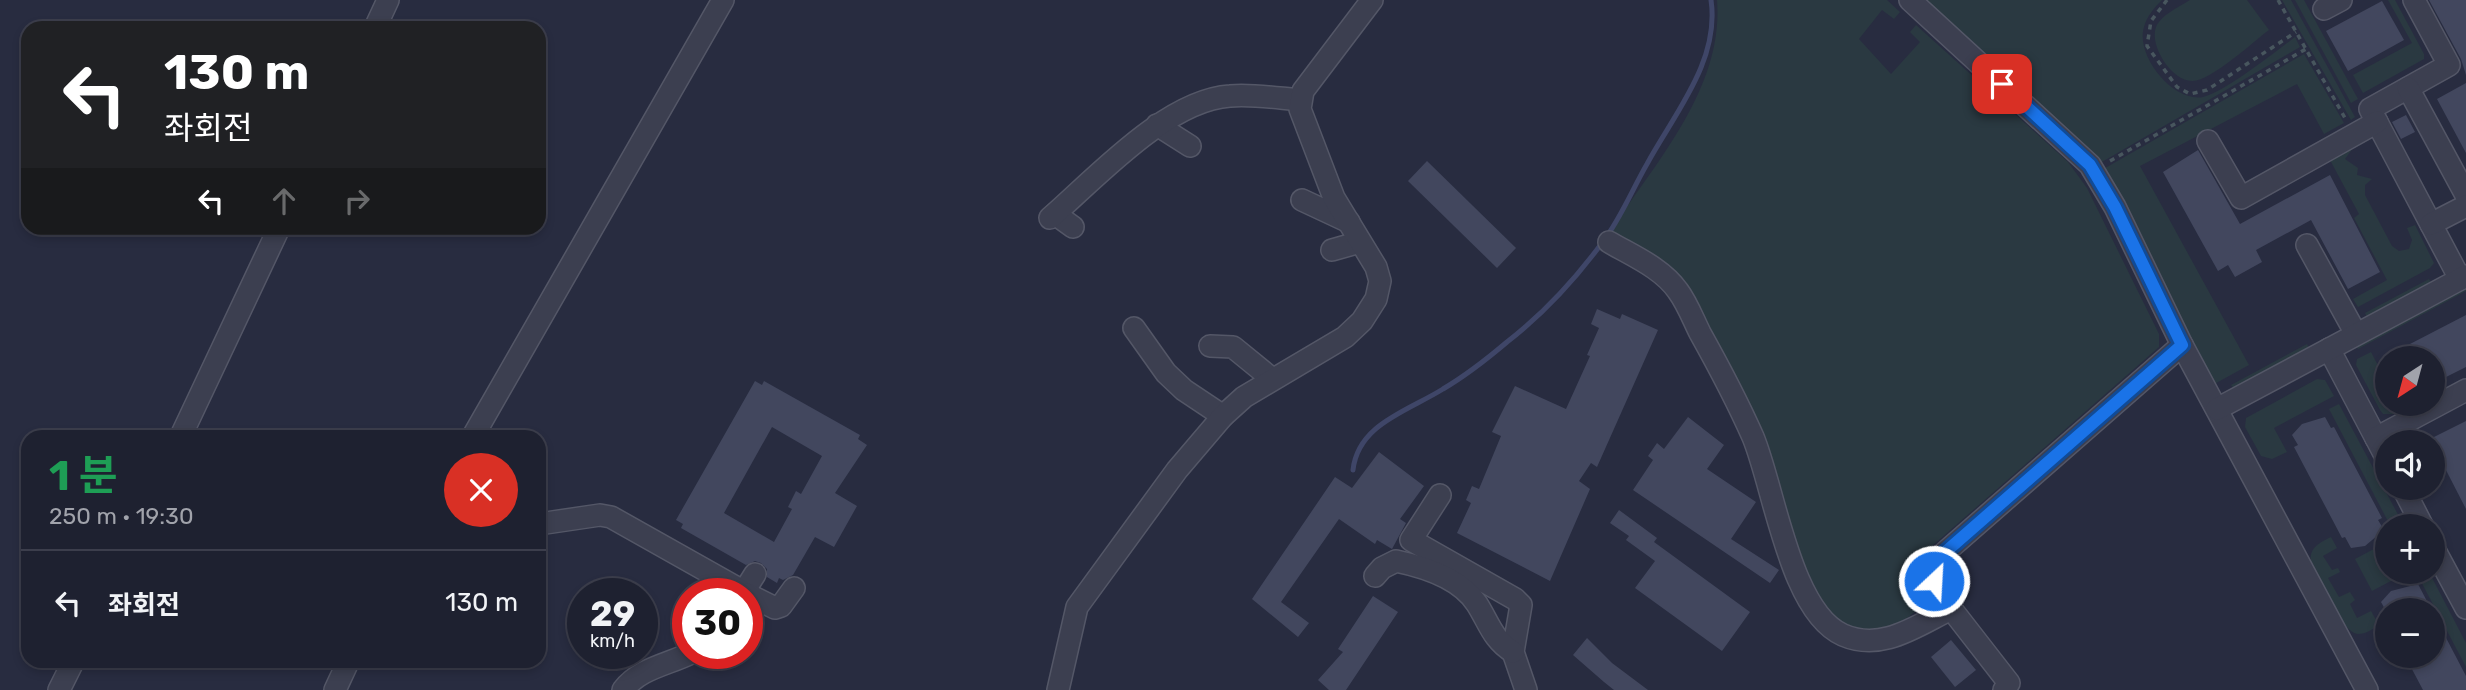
<!DOCTYPE html>
<html lang="ko">
<head>
<meta charset="utf-8">
<style>
	:root { --surface:#1e2130; --page:#262938; --text:#f1f3f6; --muted:#a1a3ab; --line:#3c3e4c }
	body { margin:0; font-family:Rubik,"Noto Sans KR",sans-serif; background:var(--page); color:var(--text); height:100vh; display:flex; flex-direction:column; font-size:26px; white-space:nowrap }
	* { box-sizing:border-box; margin:0 }
	p { font-size:23px; color:var(--muted) }
	.icon { flex:none; width:38px; height:38px; fill:none; stroke:currentColor; stroke-width:2; stroke-linecap:round; stroke-linejoin:round }
	.map { position:relative; flex:1; overflow:hidden }
	.sheet { position:absolute; left:21px; top:430px; width:525px; height:238px; display:flex; flex-direction:column; background:var(--surface); border-radius:21px; box-shadow:0 4px 10px #0003,0 0 0 2px var(--line) }
	.sheet>* { flex:none }
	.banner { position:absolute; left:21px; top:21px; width:525px; height:214px; border-radius:21px; box-shadow:0 4px 10px #0003,0 0 0 2px var(--line); background:#202124; color:#fff; overflow:hidden }
	.needle { width:46px; rotate:216deg }
	.tools { position:absolute; left:2375px; top:346px; display:grid; gap:14px }
	.tools a { display:grid; place-items:center; width:70px; height:70px; border-radius:50%; background:var(--surface); box-shadow:0 4px 10px #0003,0 0 0 2px var(--line); font-size:35px }
	.speed { position:absolute; left:567px; top:578px; display:flex; gap:14px; font-size:35px; font-weight:700; text-align:center }
	.speed>* { display:grid; place-content:center; width:91px; height:91px; border-radius:50%; background:var(--surface); box-shadow:0 4px 10px #0003,0 0 0 2px var(--line); line-height:1 }
	.speed small { font-size:18px; font-weight:400 }
	.speed .limit { border:10px solid #d22; background:#fff; color:#111 }
	.pin { position:absolute; display:grid; place-items:center; width:60px; height:60px; color:#fff; margin:-30px; border-radius:14px; box-shadow:0 4px 10px #0006 }
	.me { position:absolute; width:77px; margin:-38px; rotate:25deg; stroke-linejoin:round; filter:drop-shadow(0 0 5px #0008) }
	.turn { display:flex; align-items:center; gap:24px; height:147px; padding:0 28px; font-size:32px }
	.turn .icon { width:91px; height:91px; stroke-width:2.5 }
	.turn b { display:block; font-size:49px; line-height:60px }
	.lanes { display:flex; align-items:center; height:66px; padding:0 28px; background:#0003; justify-content:center; gap:35px; direction:ltr }
	.lanes .off { opacity:.35 }
	.round { display:grid; place-items:center; flex:none; width:74px; height:74px; border-radius:37px; background:var(--page) }
	.head { display:flex; align-items:center; justify-content:space-between; height:119px; padding:0 28px }
	h1 { font-size:42px; font-weight:700; line-height:52px; color:#1e9e55 }
	ul { padding:0; list-style:none }
	li { display:flex; align-items:center; gap:21px; height:105px; padding:0 28px; border-top:2px solid var(--line) }
	li div { flex:1 }
	li b { display:block; font-size:26px }
	li em { font-style:normal }
	.map>svg:first-child { display:block }
</style>
</head>
<body>
<div class="map">
<svg width="2466" height="690" viewBox="0 0 2466 690">
	<rect width="100%" height="100%" fill="#282c40"/>
	<g fill="#2a3941">
		<path d="M 1717,0 L 1887,0 L 1900,12 L 1894,19 L 1882,10 L 1859,39 L 1891,74 L 1920,42 L 1910,32 L 1916,25 L 2068,162 L 2087,188 L 2159,334 L 2159,347 L 1915,561 L 1912,573 L 1923,602 C 1909,624 1868,641 1844,628 C 1836,623 1829,615 1822,609 L 1705,331 L 1609,233 C 1655,163 1724,88 1717,0 Z"/>
		<path d="M 1920,0 L 2162,0 C 2154,8 2147,16 2144,27 C 2135,55 2173,103 2203,97 C 2225,92 2275,52 2295,37 L 2300,47 L 2095,166 Z"/>
		<path d="M 2190,0 L 2247,0 L 2269,30 C 2254,41 2210,82 2192,81 C 2172,81 2149,46 2156,27 C 2161,15 2179,7 2190,0 Z"/>
		<path d="M 2282,0 L 2291,0 L 2355,117 L 2351,120 Z"/>
		<path d="M 2295,0 L 2304,0 L 2358,99 L 2351,103 Z"/>
		<path d="M 2388,0 L 2395,0 L 2424,54 L 2424,59 L 2363,93 L 2353,75 L 2412,43 Z"/>
		<path d="M 2304,54 L 2344,123 L 2324,134 L 2297,84 L 2140,166 L 2249,365 L 2209,387 L 2100,171 Z"/>
		<path d="M 2353,148 L 2345,159 L 2358,168 L 2357,175 L 2372,179 L 2365,185 L 2365,195 L 2392,246 L 2399,251 L 2409,249 L 2412,240 L 2407,228 L 2415,225 L 2434,263 L 2430,268 L 2358,307 L 2353,299 L 2387,280 L 2354,218 L 2359,214 L 2330,160 Z"/>
		<path d="M 2429,279 L 2431,283 L 2367,317 L 2365,313 Z"/>
		<path d="M 2466,286 L 2466,291 L 2358,349 L 2356,345 Z"/>
		<path d="M 2307,344 L 2309,348 L 2234,389 L 2231,385 Z"/>
		<path d="M 2371,352 L 2387,383 L 2387,404 L 2397,404 L 2393,414 L 2383,414 L 2380,410 L 2356,365 L 2357,359 Z"/>
		<path d="M 2317,379 L 2325,380 L 2334,396 L 2274,428 L 2287,452 L 2272,459 L 2261,456 L 2245,427 L 2246,418 Z"/>
		<path d="M 2339,404 L 2403,524 L 2391,527 L 2329,409 Z"/>
		<path d="M 2331,537 L 2337,548 L 2323,556 L 2332,570 L 2338,568 L 2340,572 L 2328,578 L 2339,597 L 2350,592 L 2355,600 L 2350,604 L 2357,618 L 2371,611 L 2379,625 C 2373,629 2366,634 2358,634 C 2342,633 2320,581 2312,566 C 2307,549 2317,544 2331,537 Z"/>
		<path d="M 2387,542 L 2387,572 L 2406,573 L 2372,591 L 2355,559 Z"/>
		<path d="M 2416,572 L 2429,572 L 2466,643 L 2466,667 Z"/>
	</g>
	<g fill="none" stroke-linecap="round" stroke-linejoin="round">
		<path stroke="#3f4668" stroke-width="5" d="M 1353,470 C 1358,424 1408,411 1443,389 C 1465,376 1487,359 1507,342 C 1542,315 1576,278 1602,243 C 1620,220 1632,190 1647,164 C 1674,114 1720,61 1711,0"/>
	</g>
	<g fill="#42475e" fill-rule="evenodd">
		<path d="M 2429,0 L 2466,0 L 2466,75 L 2461,59 Z"/>
		<path d="M 2382,1 L 2404,40 L 2348,71 L 2326,31 Z"/>
		<path d="M 2466,83 L 2466,153 L 2437,99 Z"/>
		<path d="M 2406,115 L 2415,132 L 2401,139 L 2392,122 Z"/>
		<path d="M 2198,150 L 2240,224 L 2330,175 L 2380,272 L 2348,289 L 2311,220 L 2256,250 L 2262,262 L 2235,277 L 2228,265 L 2218,271 L 2163,172 Z"/>
		<path d="M 1427,161 L 1516,248 L 1497,268 L 1408,181 Z"/>
		<path d="M 1597,309 L 1620,319 L 1622,314 L 1658,330 L 1597,467 L 1591,463 L 1579,481 L 1590,489 L 1550,581 L 1457,533 L 1471,503 L 1466,500 L 1472,486 L 1479,489 L 1501,436 L 1492,432 L 1515,386 L 1566,409 L 1590,356 L 1587,355 L 1599,328 L 1591,324 Z"/>
		<path d="M 2466,315 L 2466,367 L 2432,384 L 2432,359 L 2381,359 Z"/>
		<path d="M 755,381 L 762,385 L 764,381 L 860,435 L 858,439 L 867,445 L 835,493 L 857,506 L 834,547 L 815,537 L 793,575 L 783,580 L 779,578 L 777,583 L 767,577 L 767,569 L 761,563 L 755,561 L 746,565 L 681,528 L 683,524 L 676,520 ZM 772,427 L 822,456 L 801,494 L 796,491 L 788,507 L 792,509 L 774,542 L 724,513 Z"/>
		<path d="M 1688,417 L 1724,445 L 1707,469 L 1756,502 L 1731,539 L 1779,570 L 1770,583 L 1633,490 L 1653,460 L 1648,456 L 1657,443 L 1664,449 Z"/>
		<path d="M 2325,417 L 2331,428 L 2334,427 L 2382,518 L 2378,520 L 2384,530 L 2365,546 L 2351,548 L 2345,537 L 2342,538 L 2294,447 L 2298,445 L 2292,435 L 2302,424 Z"/>
		<path d="M 2466,421 L 2466,509 L 2430,439 Z"/>
		<path d="M 1379,452 L 1424,486 L 1400,519 L 1406,523 L 1392,549 L 1377,540 L 1375,544 L 1339,519 L 1281,602 L 1309,623 L 1298,637 L 1252,599 L 1335,477 L 1352,488 Z"/>
		<path d="M 1619,510 L 1657,538 L 1654,542 L 1750,612 L 1722,651 L 1635,588 L 1655,561 L 1626,540 L 1629,536 L 1610,523 Z"/>
		<path d="M 2418,584 L 2432,611 L 2386,611 L 2381,602 L 2391,591 Z"/>
		<path d="M 1373,596 L 1398,612 L 1346,690 L 1329,690 L 1318,680 L 1343,652 L 1338,649 Z"/>
		<path d="M 2432,611 L 2466,676 L 2466,690 L 2423,690 L 2405,656 L 2432,656 Z"/>
		<path d="M 1587,638 L 1612,663 L 1648,690 L 1614,690 L 1604,682 L 1573,655 Z"/>
		<path d="M 1951,640 L 1976,670 L 1955,687 L 1931,657 Z"/>
	</g>
	<g fill="none" stroke-linecap="round" stroke-linejoin="round">
		<g stroke="#545767" stroke-width="24">
			<g id="minor">
				<path d="M 1910,0 L 2090,165 L 2115,207 L 2182,345 L 2367,690"/>
				<path d="M 2414,0 L 2449,65 L 2370,109 L 2460,279"/>
				<path d="M 2324,9 L 2341,0"/>
				<path d="M 375,28 L 388,0"/>
				<path d="M 2408,88 L 2466,195"/>
				<path d="M 1157,125 L 1190,146"/>
				<path d="M 2208,141 L 2241,198 L 2377,122"/>
				<path d="M 1302,200 L 1349,222"/>
				<path d="M 1055,214 L 1073,227"/>
				<path d="M 1050,218 C 1097,177 1167,100 1230,96 C 1253,94 1277,98 1300,100"/>
				<path d="M 2431,224 L 2466,206"/>
				<path d="M 1609,242 C 1633,256 1662,268 1678,291 C 1687,303 1693,319 1700,333 C 1719,367 1737,401 1753,437 C 1774,487 1790,612 1843,635 C 1882,652 1916,626 1951,609"/>
				<path d="M 2307,245 L 2356,334"/>
				<path d="M 1332,250 L 1360,242"/>
				<path d="M 1134,328 L 1166,373 L 1184,390 L 1223,416"/>
				<path d="M 1210,346 L 1233,347 L 1271,378"/>
				<path d="M 2329,349 L 2387,459"/>
				<path d="M 2217,409 L 2466,276"/>
				<path d="M 180,438 L 279,228"/>
				<path d="M 472,438 L 723,0"/>
				<path d="M 2376,438 L 2466,390"/>
				<path d="M 2403,488 L 2423,527"/>
				<path d="M 1440,495 L 1411,540 L 1515,599 L 1521,605 L 1513,652 L 1526,690"/>
				<path d="M 539,524 L 600,515 L 611,517 L 746,593"/>
				<path d="M 2432,545 L 2466,608"/>
				<path d="M 1375,576 L 1382,568 L 1396,561 C 1425,567 1461,579 1477,604 C 1489,623 1493,640 1513,652"/>
				<path d="M 743,593 L 755,574"/>
				<path d="M 747,594 L 775,608 L 781,606 L 794,588"/>
				<path d="M 59,690 L 73,662"/>
				<path d="M 335,690 L 348,662"/>
				<path d="M 623,690 C 640,668 667,665 691,653"/>
				<path d="M 1058,690 L 1077,607 L 1177,470 L 1223,416 L 1244,397 L 1345,337 L 1362,321 L 1376,299 L 1380,281 L 1376,267 L 1334,198 L 1300,109 L 1303,91 L 1372,0"/>
				<path d="M 2004,690 L 2009,683 L 1939,593 C 1933,578 1935,569 1942,555 L 2182,345"/>
			</g>
		</g>
		<g stroke="#48565e" stroke-width="3.5" stroke-dasharray="5 5" stroke-linecap="butt">
			<path d="M 2167,0 L 2151,21 L 2147,46 L 2177,87 L 2190,94 L 2207,90 L 2296,32"/>
			<path d="M 2278,0 L 2345,118"/>
			<path d="M 2110,161 L 2306,49"/>
		</g>
		<use href="#minor" stroke="#3c3f50" stroke-width="21"/>
	</g>
	<g fill="none" stroke-linecap="round" stroke-linejoin="round">
		<g stroke="#114b97" stroke-width="18">
			<path id="route" d="M 1934,581 L 1942,555 L 2182,345 L 2115,207 L 2090,165 L 2002,84"/>
		</g>
		<use href="#route" stroke="#1a73e8" stroke-width="12"/>
	</g>
</svg>
<div class="tools">
<a><svg class="needle" viewBox="-14 -14 28 28"><path d="M0-13l5 13h-10z" fill="#e53935"/><path d="M0 13l5-13h-10z" fill="#a1a3ab"/></svg></a>
<a><svg class="icon" aria-label="sound" viewBox="0 0 24 24"><path d="M4 9h4l5-4v14l-5-4H4zM17 9q2 3 0 6"/></svg></a>
<a>+</a>
<a>−</a>
</div>
<div class="speed"><div>29<small>km/h</small></div><div class="limit">30</div></div>
<div class="pin" style="left:2002px;top:84px;background:#d93025"><svg class="icon" aria-label="arrive" viewBox="0 0 24 24"><path d="M6 21V4h12l-3 4 3 4H6"/></svg></div>
<svg class="me" style="left:1934px;top:581px" viewBox="-20 -20 40 40"><circle r="17" fill="#1a73e8" stroke="#fff" stroke-width="3"/><path d="M0-11L8 9 0 5-8 9z" fill="#fff"/></svg>
<div class="banner">
<div class="turn"><svg class="icon" aria-label="left" viewBox="0 0 24 24"><path d="M17 20v-9H6M10 6l-5 5 5 5"/></svg><div><b>130 m</b>좌회전</div></div>
<div class="lanes"><svg class="icon" aria-label="left" viewBox="0 0 24 24"><path d="M17 20v-9H6M10 6l-5 5 5 5"/></svg><svg class="icon off" aria-label="ahead" viewBox="0 0 24 24"><path d="M12 20V5M6 11l6-6 6 6"/></svg><svg class="icon off" aria-label="right" viewBox="0 0 24 24"><path d="M7 20v-9h11M14 6l5 5-5 5"/></svg></div>
</div>
<section class="sheet">
<div class="head"><div><h1>1 분</h1><p>250 m · 19:30</p></div><a class="round" style="background:#d93025;color:#fff"><svg class="icon" aria-label="close" viewBox="0 0 24 24"><path d="M6 6l12 12M18 6L6 18"/></svg></a></div>
<ul>
<li><svg class="icon" aria-label="left" viewBox="0 0 24 24"><path d="M17 20v-9H6M10 6l-5 5 5 5"/></svg><div><b>좌회전</b></div><em>130 m</em></li>
</ul>
</section>
</div>
</body>
</html>
